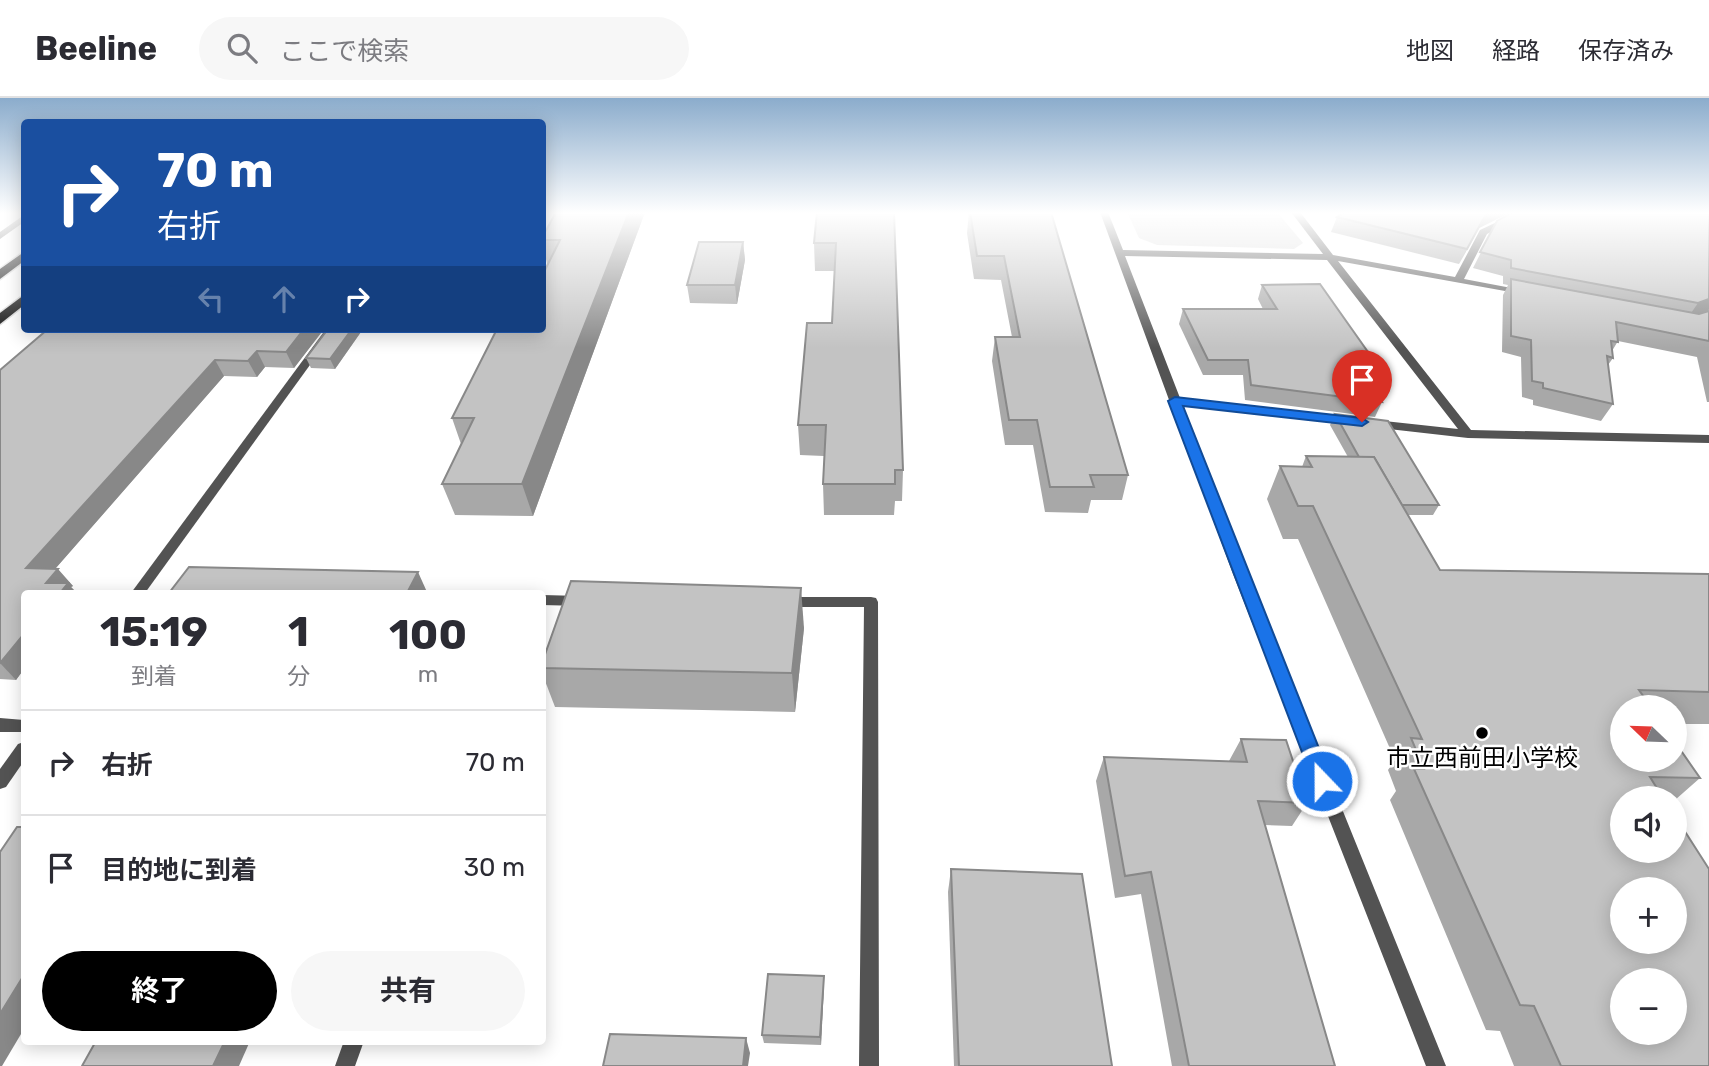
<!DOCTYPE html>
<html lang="ja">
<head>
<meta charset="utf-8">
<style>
	:root { --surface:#fff; --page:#f7f7f7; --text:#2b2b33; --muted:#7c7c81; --line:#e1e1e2; --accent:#000 }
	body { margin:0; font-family:Rubik,"Noto Sans JP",sans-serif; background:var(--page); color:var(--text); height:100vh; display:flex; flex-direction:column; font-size:26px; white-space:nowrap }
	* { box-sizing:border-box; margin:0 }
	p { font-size:23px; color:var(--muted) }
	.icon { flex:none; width:38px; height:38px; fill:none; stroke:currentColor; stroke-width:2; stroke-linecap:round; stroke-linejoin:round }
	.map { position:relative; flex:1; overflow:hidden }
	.details { position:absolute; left:21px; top:492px; width:525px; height:455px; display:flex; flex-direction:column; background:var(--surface); border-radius:7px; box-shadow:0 4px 18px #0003 }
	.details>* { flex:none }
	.banner { position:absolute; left:21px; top:21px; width:525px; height:214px; border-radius:7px; box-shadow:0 4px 18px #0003; background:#1a4fa0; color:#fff; overflow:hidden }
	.needle { width:46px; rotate:293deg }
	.controls { position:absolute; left:1610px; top:597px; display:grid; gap:14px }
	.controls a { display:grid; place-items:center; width:77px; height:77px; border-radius:50%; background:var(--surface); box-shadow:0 4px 18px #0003; font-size:35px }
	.pin { position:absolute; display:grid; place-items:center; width:60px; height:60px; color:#fff; margin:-72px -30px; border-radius:50% 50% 50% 0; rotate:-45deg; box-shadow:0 0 7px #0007 }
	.pin .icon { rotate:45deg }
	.me { position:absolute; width:77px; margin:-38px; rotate:338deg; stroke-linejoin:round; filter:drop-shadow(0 0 5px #0008) }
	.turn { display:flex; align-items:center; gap:24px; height:147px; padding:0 21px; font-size:32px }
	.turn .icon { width:91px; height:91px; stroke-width:2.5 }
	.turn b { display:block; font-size:49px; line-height:60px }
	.lanes { display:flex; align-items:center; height:66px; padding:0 21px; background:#0003; justify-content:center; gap:35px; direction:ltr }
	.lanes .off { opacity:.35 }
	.eta { display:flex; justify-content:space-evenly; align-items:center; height:119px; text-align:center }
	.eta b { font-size:42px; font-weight:700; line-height:49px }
	.cta { display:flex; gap:14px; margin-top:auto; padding:14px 21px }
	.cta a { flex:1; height:80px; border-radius:42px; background:var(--accent); color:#fff; font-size:28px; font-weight:700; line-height:80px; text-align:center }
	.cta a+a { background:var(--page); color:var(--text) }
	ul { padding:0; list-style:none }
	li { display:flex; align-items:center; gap:21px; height:105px; padding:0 21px; border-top:2px solid var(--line) }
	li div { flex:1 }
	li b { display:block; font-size:26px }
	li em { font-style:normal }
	header { display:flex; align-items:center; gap:42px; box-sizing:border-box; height:98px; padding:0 35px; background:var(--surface); border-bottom:2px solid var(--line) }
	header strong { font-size:33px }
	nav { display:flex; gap:38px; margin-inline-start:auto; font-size:24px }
	.search { width:490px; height:63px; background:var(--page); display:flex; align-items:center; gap:18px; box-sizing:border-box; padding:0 24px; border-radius:38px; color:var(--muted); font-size:26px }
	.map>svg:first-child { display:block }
</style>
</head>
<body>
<header>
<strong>Beeline</strong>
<div class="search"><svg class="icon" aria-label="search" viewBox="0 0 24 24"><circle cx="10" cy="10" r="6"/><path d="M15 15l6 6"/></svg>ここで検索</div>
<nav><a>地図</a><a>経路</a><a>保存済み</a></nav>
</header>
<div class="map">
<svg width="1709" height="968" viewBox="0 0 1709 968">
	<rect width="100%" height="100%" fill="#fff"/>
	<path fill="#dadada" d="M 1127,114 L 1277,114 L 1303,145 L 1294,151 L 1157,147 L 1139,140 Z"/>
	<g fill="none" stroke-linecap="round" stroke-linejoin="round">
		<g stroke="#dbdbdb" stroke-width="3">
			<g id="primary">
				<path d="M 24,154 L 24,163 L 0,181 L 0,171 Z"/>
				<path d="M 24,197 L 24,207 L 0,226 L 0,215 Z"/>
			</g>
		</g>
		<g fill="#535353" fill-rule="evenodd">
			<path d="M 1100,114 L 1108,114 L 1123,152 L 1323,156 L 1291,114 L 1300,114 L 1333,157 L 1455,179 L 1480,132 L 1518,114 L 1530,114 L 1487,136 L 1464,181 L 1527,193 L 1527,197 L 1338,163 L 1471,332 L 1709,337 L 1709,345 L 1468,340 L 1371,329 L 1369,326 L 1375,322 L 1458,331 L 1327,162 L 1125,158 L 1180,300 L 1351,319 L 1357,323 L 1351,327 L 1182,307 L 1247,476 L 1446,968 L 1426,968 L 1233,476 Z"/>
			<path d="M 24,117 L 24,124 L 0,141 L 0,134 Z"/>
			<path d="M 326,231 L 336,231 L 145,495 L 131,495 Z"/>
			<path d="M 542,497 L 581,498 L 588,503 L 581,508 L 542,507 Z"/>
			<path d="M 783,499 L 871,499 L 876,500 L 878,504 L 879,968 L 859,968 L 864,509 L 783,509 L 778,508 L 776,504 L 778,500 Z"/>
			<path d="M 0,620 L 24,622 L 24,634 L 0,634 Z"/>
			<path d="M 24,644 L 24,663 L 6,689 L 0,691 L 0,671 L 18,646 Z"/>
			<path d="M 344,943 L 364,943 L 355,968 L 335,968 Z"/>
		</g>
		<use href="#primary" fill="#000" fill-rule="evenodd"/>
	</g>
	<g fill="#a8a8a8">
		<path d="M 556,114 L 645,114 L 533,418 L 455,417 L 442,386 L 461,346 L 452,320 L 542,231 L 548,168 L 542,147 L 542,140 Z"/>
		<path d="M 894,114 L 903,372 L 902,403 L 895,403 L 894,417 L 824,417 L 823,386 L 824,358 L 800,357 L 798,327 L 832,225 L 835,173 L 815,173 L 814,145 Z"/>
		<path d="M 969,114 L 1051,114 L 1128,377 L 1122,402 L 1091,402 L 1088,415 L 1045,414 L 1033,347 L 1005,347 L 992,263 L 995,239 L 1012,239 L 1001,182 L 974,181 L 967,135 Z"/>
		<path d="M 1339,114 L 1511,114 L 1479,130 L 1459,166 L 1331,134 L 1337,119 L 1343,116 Z"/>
		<path d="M 1709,114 L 1709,304 L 1707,304 L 1697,259 L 1618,243 L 1612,253 L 1613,260 L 1608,267 L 1613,306 L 1601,323 L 1533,307 L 1533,302 L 1522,299 L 1521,259 L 1502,254 L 1503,197 L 1508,187 L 1503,186 L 1503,178 L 1473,170 L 1497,123 Z"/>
		<path d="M 743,144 L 745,162 L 737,206 L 690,205 L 687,187 Z"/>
		<path d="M 1262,187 L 1380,271 L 1373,286 L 1372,286 L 1382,304 L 1375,319 L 1245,302 L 1243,277 L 1203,277 L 1179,226 L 1183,211 L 1263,211 L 1258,201 Z"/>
		<path d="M 324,231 L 294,270 L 265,269 L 257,279 L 224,278 L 55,471 L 73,488 L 71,489 L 77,495 L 24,495 L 24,571 L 16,582 L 0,581 L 0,272 Z"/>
		<path d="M 328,231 L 363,231 L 335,271 L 311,270 L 306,260 Z"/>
		<path d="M 1335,316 L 1439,407 L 1433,417 L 1408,417 L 1440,472 L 1709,476 L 1709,626 L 1675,626 L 1675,609 L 1622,609 L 1700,680 L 1675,702 L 1675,700 L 1622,700 L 1709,968 L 1514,968 L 1500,933 L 1486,932 L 1390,702 L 1396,693 L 1388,672 L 1395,662 L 1298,441 L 1283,441 L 1267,401 L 1280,368 L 1302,369 L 1306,358 L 1348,359 L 1330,327 Z"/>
		<path d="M 804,530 L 795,614 L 555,609 L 542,575 L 542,565 Z"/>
		<path d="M 1241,641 L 1307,705 L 1292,728 L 1265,727 L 1335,968 L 1172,968 L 1141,796 L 1115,800 L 1096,683 L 1104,659 L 1229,663 Z"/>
		<path d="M 951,771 L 1112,968 L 954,968 L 948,794 Z"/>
		<path d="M 824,887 L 821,947 L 764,945 L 762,937 Z"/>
	</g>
	<g fill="#888">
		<path d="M 629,114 L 645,114 L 533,418 L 522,386 Z"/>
		<path d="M 1486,114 L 1511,114 L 1479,130 L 1459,166 Z"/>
		<path d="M 743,144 L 745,162 L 737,206 L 735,187 Z"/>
		<path d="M 1709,201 L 1709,211 L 1708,213 L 1687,221 L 1698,205 Z"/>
		<path d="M 304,231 L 324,231 L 294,270 L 286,254 Z"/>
		<path d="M 352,231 L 363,231 L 335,271 L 330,261 Z"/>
		<path d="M 257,253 L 265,269 L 257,279 L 248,263 Z"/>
		<path d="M 215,262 L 224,278 L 41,487 L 26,470 Z"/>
		<path d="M 58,471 L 73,488 L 71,489 L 77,495 L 55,495 L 46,485 Z"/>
		<path d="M 418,474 L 427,494 L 426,495 L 407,495 Z"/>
		<path d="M 801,490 L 804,530 L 795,614 L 792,575 Z"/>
		<path d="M 24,536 L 24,571 L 16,582 L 0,565 Z"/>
		<path d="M 24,877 L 24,931 L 2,968 L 0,968 L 0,916 Z"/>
		<path d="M 824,878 L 824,887 L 821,947 L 820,939 Z"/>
		<path d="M 746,940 L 750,955 L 748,968 L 743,968 Z"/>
		<path d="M 225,943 L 250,943 L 239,968 L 213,968 Z"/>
	</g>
	<g fill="#c3c3c3" stroke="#888" stroke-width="2" fill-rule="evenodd">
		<path d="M 556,114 L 629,114 L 522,386 L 442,386 L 474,320 L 452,320 L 497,231 L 542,231 L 542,178 L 560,142 L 542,142 L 542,140 Z"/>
		<path d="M 817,114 L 894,114 L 903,372 L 895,372 L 895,386 L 823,386 L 826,327 L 798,327 L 807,225 L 832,225 L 836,145 L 814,145 Z"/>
		<path d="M 970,114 L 1051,114 L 1128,377 L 1090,377 L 1094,389 L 1050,389 L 1037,322 L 1009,322 L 995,239 L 1020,239 L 1004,158 L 977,158 Z"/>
		<path d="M 1345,114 L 1487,114 L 1467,151 L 1337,119 Z"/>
		<path d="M 1513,114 L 1709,114 L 1709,201 L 1698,205 L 1511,170 L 1511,162 L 1480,154 L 1497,123 Z"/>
		<path d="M 699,144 L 743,144 L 735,187 L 687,187 Z"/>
		<path d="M 1511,181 L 1699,216 L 1709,213 L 1709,243 L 1616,224 L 1618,244 L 1611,243 L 1613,260 L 1607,258 L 1613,306 L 1543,290 L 1543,285 L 1532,283 L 1531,242 L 1511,238 Z"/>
		<path d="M 1320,186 L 1380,271 L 1362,271 L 1382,304 L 1251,287 L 1248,262 L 1208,262 L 1183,211 L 1277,211 L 1262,187 Z"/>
		<path d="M 48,231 L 304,231 L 286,254 L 257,253 L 248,263 L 215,262 L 26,470 L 58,471 L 46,485 L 68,485 L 60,495 L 24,495 L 24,536 L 0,565 L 0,272 Z"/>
		<path d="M 328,231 L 352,231 L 330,261 L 306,260 Z"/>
		<path d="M 1335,316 L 1388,323 L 1439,407 L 1402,407 L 1374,359 L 1359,359 Z"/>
		<path d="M 1306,358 L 1374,359 L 1440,472 L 1709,476 L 1709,594 L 1639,592 L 1651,609 L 1622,609 L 1622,662 L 1675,662 L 1675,644 L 1700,680 L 1650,679 L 1663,700 L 1622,700 L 1622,752 L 1675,752 L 1675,718 L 1709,771 L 1709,968 L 1561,968 L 1534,908 L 1520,907 L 1414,671 L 1424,671 L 1411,640 L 1422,641 L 1313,408 L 1298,408 L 1280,368 L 1312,369 ZM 1622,791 L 1675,791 L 1675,844 L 1622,844 ZM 1622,882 L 1675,882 L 1675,934 L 1622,934 Z"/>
		<path d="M 189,469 L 418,474 L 407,495 L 169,495 Z"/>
		<path d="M 571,483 L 801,490 L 792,575 L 542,570 L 542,565 Z"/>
		<path d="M 1241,641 L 1286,642 L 1307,705 L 1258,703 L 1335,968 L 1189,968 L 1151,774 L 1125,778 L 1104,659 L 1247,664 Z"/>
		<path d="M 17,729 L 24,729 L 24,877 L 0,916 L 0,754 Z"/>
		<path d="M 951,771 L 1082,776 L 1112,968 L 959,968 Z"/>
		<path d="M 768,876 L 824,878 L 820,939 L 762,937 Z"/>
		<path d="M 610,936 L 746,940 L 743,968 L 603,968 Z"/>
		<path d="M 96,943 L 225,943 L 213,968 L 82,968 Z"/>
	</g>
	<linearGradient id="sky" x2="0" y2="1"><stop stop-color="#8baccc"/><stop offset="0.46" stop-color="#fff"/><stop offset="1" stop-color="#fff" stop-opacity="0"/></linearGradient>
	<rect width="1709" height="250" fill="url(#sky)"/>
	<path fill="#1a73e8" stroke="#114b97" stroke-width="2" d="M 1175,299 L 1362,320 L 1368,324 L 1362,328 L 1183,308 L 1332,683 L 1329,689 L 1322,691 L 1316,689 L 1313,683 L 1168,303 Z"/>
	<circle fill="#000" stroke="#fff" stroke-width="2.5" cx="1482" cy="635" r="7"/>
	<g text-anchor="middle" stroke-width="5" stroke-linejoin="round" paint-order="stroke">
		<g font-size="24" fill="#000" stroke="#fff">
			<text x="1482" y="668">市立西前田小学校</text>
		</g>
	</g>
</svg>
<div class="controls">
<a><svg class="needle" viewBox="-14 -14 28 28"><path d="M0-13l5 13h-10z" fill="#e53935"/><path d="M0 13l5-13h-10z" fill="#7c7c81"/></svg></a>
<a><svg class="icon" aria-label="sound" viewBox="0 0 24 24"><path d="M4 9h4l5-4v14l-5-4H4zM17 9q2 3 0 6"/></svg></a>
<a>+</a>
<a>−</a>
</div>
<div class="pin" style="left:1362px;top:324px;background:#d93025"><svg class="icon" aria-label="arrive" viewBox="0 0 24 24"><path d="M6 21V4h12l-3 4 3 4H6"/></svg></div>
<svg class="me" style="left:1322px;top:683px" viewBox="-20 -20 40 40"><circle r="17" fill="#1a73e8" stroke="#fff" stroke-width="3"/><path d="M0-11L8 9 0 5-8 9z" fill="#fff"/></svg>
<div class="banner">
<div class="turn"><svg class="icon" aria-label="right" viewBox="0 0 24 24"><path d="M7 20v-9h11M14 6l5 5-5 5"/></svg><div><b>70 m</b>右折</div></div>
<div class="lanes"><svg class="icon off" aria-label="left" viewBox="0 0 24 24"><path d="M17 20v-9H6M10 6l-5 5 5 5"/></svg><svg class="icon off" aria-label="ahead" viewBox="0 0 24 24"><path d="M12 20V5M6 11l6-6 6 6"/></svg><svg class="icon" aria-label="right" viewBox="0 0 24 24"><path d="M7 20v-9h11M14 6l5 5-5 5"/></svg></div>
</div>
<section class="details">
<div class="eta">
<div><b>15:19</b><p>到着</p></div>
<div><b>1</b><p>分</p></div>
<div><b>100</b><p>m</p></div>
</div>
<ul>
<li><svg class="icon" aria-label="right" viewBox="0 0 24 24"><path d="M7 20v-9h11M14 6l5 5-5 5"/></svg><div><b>右折</b></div><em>70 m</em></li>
<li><svg class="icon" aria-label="arrive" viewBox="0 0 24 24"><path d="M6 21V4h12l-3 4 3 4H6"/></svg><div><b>目的地に到着</b></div><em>30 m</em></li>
</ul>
<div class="cta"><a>終了</a><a>共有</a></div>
</section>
</div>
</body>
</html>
